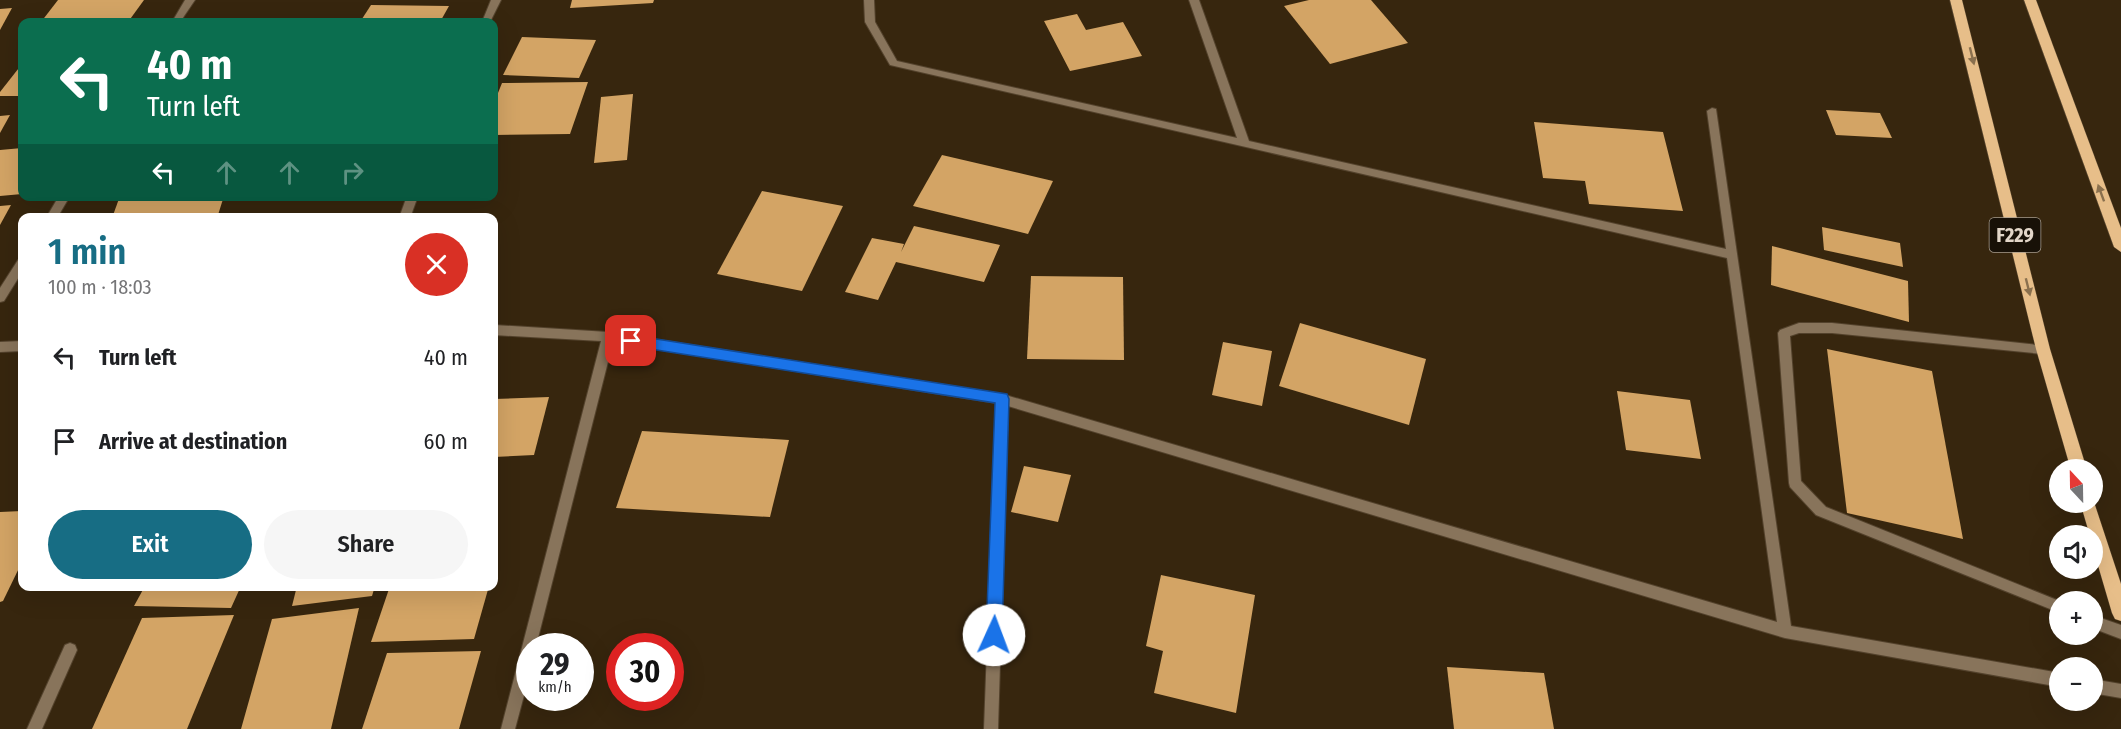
<!DOCTYPE html>
<html lang="en">
<head>
<meta charset="utf-8">
<style>
	:root { --surface:#fff; --page:#f6f6f6; --text:#202124; --muted:#757577; --accent:#176d84 }
	body { margin:0; font-family:"Fira Sans Condensed",sans-serif; background:var(--page); color:var(--text); height:100vh; display:flex; flex-direction:column; font-size:22px; white-space:nowrap }
	* { box-sizing:border-box; margin:0 }
	p { font-size:20px; color:var(--muted) }
	.icon { flex:none; width:33px; height:33px; fill:none; stroke:currentColor; stroke-width:2; stroke-linecap:round; stroke-linejoin:round }
	.map { position:relative; flex:1; overflow:hidden }
	.drawer { position:absolute; left:18px; top:213px; width:480px; height:378px; display:flex; flex-direction:column; background:var(--surface); border-radius:12px; box-shadow:0 6px 24px #0002 }
	.drawer>* { flex:none }
	.hud { position:absolute; left:18px; top:18px; width:480px; height:183px; border-radius:12px; box-shadow:0 6px 24px #0002; background:#0b6e4f; color:#fff; overflow:hidden }
	.needle { width:39px; rotate:338deg }
	.buttons { position:absolute; left:2049px; top:459px; display:grid; gap:12px }
	.buttons a { display:grid; place-items:center; width:54px; height:54px; border-radius:50%; background:var(--surface); box-shadow:0 6px 24px #0002; font-size:30px }
	.speed { position:absolute; left:516px; top:633px; display:flex; gap:12px; font-size:30px; font-weight:700; text-align:center }
	.speed>* { display:grid; place-content:center; width:78px; height:78px; border-radius:50%; background:var(--surface); box-shadow:0 6px 24px #0002; line-height:1 }
	.speed small { font-size:15px; font-weight:400 }
	.speed .limit { border:9px solid #d22; background:#fff; color:#111 }
	.pin { position:absolute; display:grid; place-items:center; width:51px; height:51px; color:#fff; margin:-26px; border-radius:12px; box-shadow:0 3px 9px #0006 }
	.me { position:absolute; width:66px; margin:-33px; rotate:2deg; stroke-linejoin:round; filter:drop-shadow(0 0 4px #0008) }
	.turn { display:flex; align-items:center; gap:21px; height:126px; padding:0 30px; font-size:27px }
	.turn .icon { width:78px; height:78px; stroke-width:2.5 }
	.turn b { display:block; font-size:42px; line-height:51px }
	.lanes { display:flex; align-items:center; height:57px; padding:0 30px; background:#0003; justify-content:center; gap:30px; direction:ltr }
	.lanes .off { opacity:.35 }
	.round { display:grid; place-items:center; flex:none; width:63px; height:63px; border-radius:32px; background:var(--page) }
	.overview { display:flex; align-items:center; justify-content:space-between; height:102px; padding:0 30px }
	h1 { font-size:36px; font-weight:600; line-height:45px; color:var(--accent) }
	.action { display:flex; gap:12px; margin-top:auto; padding:12px 30px }
	.action a { flex:1; height:69px; border-radius:36px; background:var(--accent); color:#fff; font-size:24px; font-weight:600; line-height:69px; text-align:center }
	.action a+a { background:var(--page); color:var(--text) }
	ul { padding:0; list-style:none }
	li { display:flex; align-items:center; gap:18px; height:84px; padding:0 30px }
	li div { flex:1 }
	li b { display:block; font-size:22px }
	li em { font-style:normal }
	.map>svg:first-child { display:block }
</style>
</head>
<body>
<div class="map">
<svg width="2121" height="729" viewBox="0 0 2121 729">
	<rect width="100%" height="100%" fill="#37260e"/>
	<g fill="#d3a465">
		<path d="M 58,0 L 144,0 L 128,22 L 41,22 Z"/>
		<path d="M 572,0 L 654,0 L 653,3 L 570,8 Z"/>
		<path d="M 1309,0 L 1371,0 L 1408,43 L 1330,64 L 1284,6 Z"/>
		<path d="M 371,5 L 449,6 L 440,22 L 360,22 Z"/>
		<path d="M 12,8 L 0,30 L 0,9 Z"/>
		<path d="M 1077,14 L 1086,30 L 1123,22 L 1142,56 L 1070,71 L 1044,21 Z"/>
		<path d="M 227,19 L 320,19 L 318,22 L 225,22 Z"/>
		<path d="M 522,37 L 596,40 L 579,78 L 503,75 Z"/>
		<path d="M 22,64 L 22,96 L 0,96 L 0,92 Z"/>
		<path d="M 588,82 L 570,134 L 494,135 L 494,103 L 502,83 Z"/>
		<path d="M 633,94 L 627,160 L 594,163 L 601,97 Z"/>
		<path d="M 1826,110 L 1880,113 L 1892,138 L 1836,135 Z"/>
		<path d="M 10,115 L 0,133 L 0,116 Z"/>
		<path d="M 1534,122 L 1663,132 L 1683,211 L 1589,204 L 1585,181 L 1543,178 Z"/>
		<path d="M 22,148 L 22,194 L 0,196 L 0,150 Z"/>
		<path d="M 942,155 L 1053,181 L 1028,234 L 913,206 Z"/>
		<path d="M 762,191 L 843,206 L 802,291 L 717,274 Z"/>
		<path d="M 120,196 L 224,196 L 217,218 L 112,218 Z"/>
		<path d="M 11,205 L 0,225 L 0,206 Z"/>
		<path d="M 914,226 L 1000,245 L 984,282 L 896,262 L 878,300 L 845,292 L 872,238 L 904,244 L 901,252 Z"/>
		<path d="M 1822,227 L 1900,243 L 1903,267 L 1824,250 Z"/>
		<path d="M 1772,246 L 1908,281 L 1909,322 L 1771,285 Z"/>
		<path d="M 1031,276 L 1123,277 L 1124,360 L 1027,359 Z"/>
		<path d="M 1300,323 L 1426,359 L 1409,425 L 1279,386 Z"/>
		<path d="M 1223,342 L 1272,351 L 1262,406 L 1212,395 Z"/>
		<path d="M 1827,349 L 1932,371 L 1963,539 L 1847,513 Z"/>
		<path d="M 1617,391 L 1690,400 L 1701,459 L 1626,450 Z"/>
		<path d="M 549,397 L 534,455 L 494,457 L 494,399 Z"/>
		<path d="M 642,431 L 789,440 L 770,517 L 616,508 Z"/>
		<path d="M 1024,466 L 1071,475 L 1058,522 L 1011,512 Z"/>
		<path d="M 22,511 L 22,562 L 3,601 L 0,602 L 0,512 Z"/>
		<path d="M 1161,575 L 1255,595 L 1236,713 L 1154,693 L 1163,651 L 1146,646 Z"/>
		<path d="M 145,586 L 241,586 L 231,608 L 134,606 Z"/>
		<path d="M 297,586 L 375,586 L 372,596 L 292,606 Z"/>
		<path d="M 390,586 L 489,586 L 474,639 L 371,642 Z"/>
		<path d="M 359,608 L 331,729 L 241,729 L 272,619 Z"/>
		<path d="M 234,615 L 187,729 L 92,729 L 142,618 Z"/>
		<path d="M 481,651 L 459,729 L 362,729 L 387,653 Z"/>
		<path d="M 1447,667 L 1544,673 L 1554,729 L 1454,729 Z"/>
	</g>
	<g fill="none" stroke-linecap="round" stroke-linejoin="round">
		<g stroke="#53422c" stroke-width="2">
			<g id="service">
				<path d="M 1799,323 L 1832,323 L 2047,346 L 2049,349 L 2047,352 L 2043,354 L 1832,333 L 1799,333 L 1790,336 L 1801,481 L 1826,507 L 2062,602 L 2060,602 L 2060,613 L 1816,515 L 1790,487 L 1789,483 L 1778,333 L 1780,330 Z"/>
				<path d="M 2092,615 L 2121,625 L 2121,639 L 2092,628 Z"/>
			</g>
		</g>
		<g stroke="#53422c" stroke-width="2">
			<g id="minor">
				<path d="M 185,0 L 195,0 L 180,22 L 172,22 Z"/>
				<path d="M 491,0 L 501,0 L 490,22 L 482,22 Z"/>
				<path d="M 864,0 L 874,0 L 875,22 L 897,61 L 1237,138 L 1189,0 L 1199,0 L 1249,141 L 1726,249 L 1707,111 L 1712,108 L 1716,109 L 1791,626 L 2060,673 L 2060,687 L 1785,638 L 1008,406 L 998,729 L 984,729 L 996,403 L 613,342 L 536,646 L 530,646 L 530,673 L 515,729 L 501,729 L 601,341 L 494,335 L 494,325 L 608,332 L 1002,394 L 1777,622 L 1727,258 L 890,65 L 865,22 Z"/>
				<path d="M 59,196 L 70,196 L 57,218 L 46,218 Z"/>
				<path d="M 407,196 L 418,196 L 410,218 L 399,218 Z"/>
				<path d="M 22,259 L 22,272 L 4,301 L 0,302 L 0,288 L 18,260 Z"/>
				<path d="M 22,341 L 22,351 L 0,352 L 0,342 Z"/>
				<path d="M 70,643 L 75,645 L 77,650 L 42,729 L 27,729 L 65,645 Z"/>
				<path d="M 2092,679 L 2121,684 L 2121,698 L 2092,693 Z"/>
			</g>
		</g>
		<g stroke="#53422c" stroke-width="1">
			<g id="primary">
				<path d="M 1950,0 L 1962,0 L 2050,349 L 2087,470 L 2071,470 L 2036,349 Z"/>
				<path d="M 2024,0 L 2036,0 L 2121,228 L 2121,252 L 2114,247 Z"/>
				<path d="M 2092,496 L 2121,584 L 2121,621 L 2115,619 L 2112,613 L 2092,545 L 2092,536 L 2090,536 L 2080,502 L 2092,502 Z"/>
			</g>
		</g>
		<use href="#service" fill="#88745b" fill-rule="evenodd"/>
		<use href="#minor" fill="#88745b" fill-rule="evenodd"/>
		<use href="#primary" fill="#e7be89" fill-rule="evenodd"/>
	</g>
	<defs><path id="oneway-solid" d="M-6-.8H1V-3.2L6.5 0L1 3.2V.8H-6Z" transform="scale(1.5)"/></defs>
	<g fill="#8a704e">
		<use href="#oneway-solid" transform="translate(1972 56) rotate(76)"/>
		<use href="#oneway-solid" transform="translate(2101 193) rotate(-110)"/>
		<use href="#oneway-solid" transform="translate(2028 287) rotate(76)"/>
	</g>
	<path fill="#1a73e8" stroke="#114b97" stroke-width="1.5" d="M 631,335 L 1007,394 L 1009,399 L 1002,635 L 1000,640 L 994,642 L 988,640 L 986,635 L 995,403 L 631,346 L 624,341 Z"/>
	<g text-anchor="middle" stroke-width="6" stroke-linejoin="round" paint-order="stroke">
		<rect fill="#181107" stroke="#a69c8f" stroke-width="1.5" x="1989.5" y="218" width="51" height="34" rx="4.5"/>
		<g font-size="20" font-weight="bold" fill="#e3d7c9">
			<text x="2015" y="242">F229</text>
		</g>
	</g>
</svg>
<div class="buttons">
<a><svg class="needle" viewBox="-14 -14 28 28"><path d="M0-13l5 13h-10z" fill="#e53935"/><path d="M0 13l5-13h-10z" fill="#757577"/></svg></a>
<a><svg class="icon" aria-label="sound" viewBox="0 0 24 24"><path d="M4 9h4l5-4v14l-5-4H4zM17 9q2 3 0 6"/></svg></a>
<a>+</a>
<a>−</a>
</div>
<div class="speed"><div>29<small>km/h</small></div><div class="limit">30</div></div>
<div class="pin" style="left:631px;top:341px;background:#d93025"><svg class="icon" aria-label="arrive" viewBox="0 0 24 24"><path d="M6 21V4h12l-3 4 3 4H6"/></svg></div>
<svg class="me" style="left:994px;top:635px" viewBox="-20 -20 40 40"><circle r="19" fill="#fff"/><path d="M0-13L10 11 0 6-10 11z" fill="#1a73e8"/></svg>
<div class="hud">
<div class="turn"><svg class="icon" aria-label="left" viewBox="0 0 24 24"><path d="M17 20v-9H6M10 6l-5 5 5 5"/></svg><div><b>40 m</b>Turn left</div></div>
<div class="lanes"><svg class="icon" aria-label="left" viewBox="0 0 24 24"><path d="M17 20v-9H6M10 6l-5 5 5 5"/></svg><svg class="icon off" aria-label="ahead" viewBox="0 0 24 24"><path d="M12 20V5M6 11l6-6 6 6"/></svg><svg class="icon off" aria-label="ahead" viewBox="0 0 24 24"><path d="M12 20V5M6 11l6-6 6 6"/></svg><svg class="icon off" aria-label="right" viewBox="0 0 24 24"><path d="M7 20v-9h11M14 6l5 5-5 5"/></svg></div>
</div>
<section class="drawer">
<div class="overview"><div><h1>1 min</h1><p>100 m · 18:03</p></div><a class="round" style="background:#d93025;color:#fff"><svg class="icon" aria-label="close" viewBox="0 0 24 24"><path d="M6 6l12 12M18 6L6 18"/></svg></a></div>
<ul>
<li><svg class="icon" aria-label="left" viewBox="0 0 24 24"><path d="M17 20v-9H6M10 6l-5 5 5 5"/></svg><div><b>Turn left</b></div><em>40 m</em></li>
<li><svg class="icon" aria-label="arrive" viewBox="0 0 24 24"><path d="M6 21V4h12l-3 4 3 4H6"/></svg><div><b>Arrive at destination</b></div><em>60 m</em></li>
</ul>
<div class="action"><a>Exit</a><a>Share</a></div>
</section>
</div>
</body>
</html>
